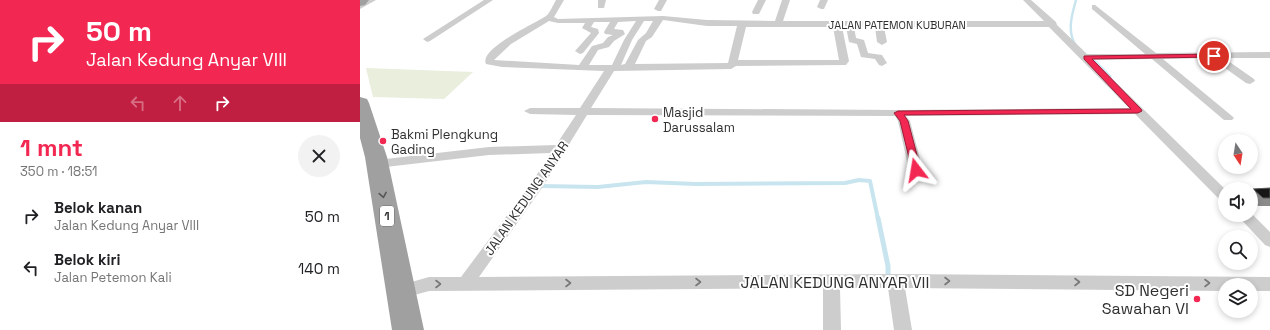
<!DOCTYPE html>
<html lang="id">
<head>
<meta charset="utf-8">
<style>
	:root { --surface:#fff; --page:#f2f2f2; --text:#202124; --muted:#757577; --accent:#f22752 }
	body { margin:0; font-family:"Space Grotesk",sans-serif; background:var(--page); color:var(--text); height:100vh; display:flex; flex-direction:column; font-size:15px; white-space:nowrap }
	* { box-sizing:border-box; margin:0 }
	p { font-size:13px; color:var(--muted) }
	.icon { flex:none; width:22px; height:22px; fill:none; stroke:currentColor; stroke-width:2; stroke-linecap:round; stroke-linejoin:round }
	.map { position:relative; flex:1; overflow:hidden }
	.side { display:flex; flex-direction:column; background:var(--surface); width:360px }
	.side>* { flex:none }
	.banner { background:#f22752; color:#fff; overflow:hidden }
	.needle { width:26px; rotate:168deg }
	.fabs { position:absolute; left:858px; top:134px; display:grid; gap:8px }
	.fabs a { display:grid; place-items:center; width:40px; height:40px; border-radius:50%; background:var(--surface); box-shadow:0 2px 6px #0003; font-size:20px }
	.pin { position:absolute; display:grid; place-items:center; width:34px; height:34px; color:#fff; margin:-17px; border:2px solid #fff; border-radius:50%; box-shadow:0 1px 4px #0007 }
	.me { position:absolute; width:44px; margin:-22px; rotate:346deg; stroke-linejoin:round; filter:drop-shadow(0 0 3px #0008) }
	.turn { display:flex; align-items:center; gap:14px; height:84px; padding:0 20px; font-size:18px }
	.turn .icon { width:52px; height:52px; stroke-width:2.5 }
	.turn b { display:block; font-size:28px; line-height:34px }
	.lanes { display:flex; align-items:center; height:38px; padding:0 20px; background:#0003; justify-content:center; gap:20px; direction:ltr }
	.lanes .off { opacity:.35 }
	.round { display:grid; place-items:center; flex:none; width:42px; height:42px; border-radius:21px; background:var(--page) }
	.summary { display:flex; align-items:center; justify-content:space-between; height:68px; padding:0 20px }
	h1 { font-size:24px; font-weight:700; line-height:30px; color:var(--accent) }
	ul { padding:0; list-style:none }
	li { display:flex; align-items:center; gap:12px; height:52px; padding:0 20px }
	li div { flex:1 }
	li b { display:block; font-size:15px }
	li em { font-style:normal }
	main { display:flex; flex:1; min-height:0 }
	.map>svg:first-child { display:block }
</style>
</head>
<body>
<main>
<section class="side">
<div class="banner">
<div class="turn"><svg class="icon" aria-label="right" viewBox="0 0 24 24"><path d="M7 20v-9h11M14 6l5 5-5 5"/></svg><div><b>50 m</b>Jalan Kedung Anyar VIII</div></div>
<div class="lanes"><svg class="icon off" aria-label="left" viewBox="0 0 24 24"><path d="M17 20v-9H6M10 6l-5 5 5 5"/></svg><svg class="icon off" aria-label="ahead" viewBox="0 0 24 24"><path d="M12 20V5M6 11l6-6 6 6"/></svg><svg class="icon" aria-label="right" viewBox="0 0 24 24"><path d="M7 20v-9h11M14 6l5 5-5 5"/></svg></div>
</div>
<div class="summary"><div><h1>1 mnt</h1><p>350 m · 18:51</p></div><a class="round"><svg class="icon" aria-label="close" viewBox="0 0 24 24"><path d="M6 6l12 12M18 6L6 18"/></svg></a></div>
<ul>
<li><svg class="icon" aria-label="right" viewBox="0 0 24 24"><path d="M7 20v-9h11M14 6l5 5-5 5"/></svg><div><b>Belok kanan</b><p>Jalan Kedung Anyar VIII</p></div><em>50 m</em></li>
<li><svg class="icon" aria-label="left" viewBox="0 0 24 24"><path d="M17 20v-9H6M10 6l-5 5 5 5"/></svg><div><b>Belok kiri</b><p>Jalan Petemon Kali</p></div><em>140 m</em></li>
</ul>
</section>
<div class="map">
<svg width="910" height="330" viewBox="0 0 910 330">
	<rect width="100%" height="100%" fill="#fff"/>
	<path fill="#e9eedd" d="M 6,68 L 113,72 L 84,99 L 13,97 Z"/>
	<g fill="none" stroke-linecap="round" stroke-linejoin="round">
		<path stroke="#c8e5ef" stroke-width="2.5" d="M 715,44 C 707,31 712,14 716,0"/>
		<path stroke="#c8e5ef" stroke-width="3.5" d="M 732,59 L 750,77"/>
		<path stroke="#c8e5ef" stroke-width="4" d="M 179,186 L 238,187 L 286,182 L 336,184 L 485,183 L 499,180 L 510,181 L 518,219"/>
		<path stroke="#c8e5ef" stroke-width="5" d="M 518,218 L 528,266 L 528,278"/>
		<g fill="#cdcdcd" fill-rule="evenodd">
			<path d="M 6,0 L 16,0 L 0,9 L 0,4 Z"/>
			<path d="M 124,0 L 133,0 L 70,41 L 67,42 L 63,39 Z"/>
			<path d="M 196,0 L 204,0 L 194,17 L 198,19 L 303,16 L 347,20 L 415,21 L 422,0 L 430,0 L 423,21 L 684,21 L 663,0 L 671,0 L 696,22 L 697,25 L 727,54 L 785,54 L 732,9 L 732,5 L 735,5 L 796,53 L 910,52 L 910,58 L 864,58 L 894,79 L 895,81 L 890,84 L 886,83 L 851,58 L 803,59 L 872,116 L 874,118 L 872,120 L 864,120 L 792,59 L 733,60 L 865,189 L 865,202 L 860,200 L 775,114 L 546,116 L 550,121 L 563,170 L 561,173 L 556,174 L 551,173 L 549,170 L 538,121 L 535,116 L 227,115 L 184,185 L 119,277 L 535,274 L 910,277 L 910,291 L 891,291 L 891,285 L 865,285 L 865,291 L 545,288 L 552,330 L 534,330 L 528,288 L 480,288 L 481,330 L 463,330 L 463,288 L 69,291 L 40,299 L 34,297 L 31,292 L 34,287 L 69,277 L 101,277 L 174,179 L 191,153 L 129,155 L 17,168 L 12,167 L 11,164 L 12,161 L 17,160 L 129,147 L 196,145 L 216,115 L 170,114 L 164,111 L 170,108 L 220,108 L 244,71 L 142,67 L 126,64 C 118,49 176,23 186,16 C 190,13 193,5 196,0 ZM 303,20 L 347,26 L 377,26 L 368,63 L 275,64 L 286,41 L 292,37 ZM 189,21 L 198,23 L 225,23 L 222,28 L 231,33 L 215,51 L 220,54 L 223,53 L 239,33 L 238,29 L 231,27 L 234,22 L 250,22 L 244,32 L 245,34 L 253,35 L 248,37 L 243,43 L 232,46 L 219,65 L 134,60 L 151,44 ZM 276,21 L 264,40 L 252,65 L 229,65 L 238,50 L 249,47 L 254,41 L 265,34 L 263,30 L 254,29 L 258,22 ZM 284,21 L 293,21 L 286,33 L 278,40 L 265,64 L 261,65 L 272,40 ZM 386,27 L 473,27 L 479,60 L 378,60 ZM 482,27 L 486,27 L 489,42 L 497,44 L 501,57 L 515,59 L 519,65 L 522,66 L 527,63 L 522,55 L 508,53 L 504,40 L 496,38 L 494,27 L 515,27 L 517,42 L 522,45 L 527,42 L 524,27 L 689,27 L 769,108 L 538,110 L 231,108 L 254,71 L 371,69 L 376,66 L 486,65 L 489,61 Z"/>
			<path d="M 238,0 L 246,0 L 244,8 L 238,8 Z"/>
			<path d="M 299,0 L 307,0 L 301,11 L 298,11 L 294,9 Z"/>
			<path d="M 398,0 L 406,0 L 399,14 L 393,14 L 392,12 Z"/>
			<path d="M 460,0 L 468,0 L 464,9 L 461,9 L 457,7 Z"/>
			<path d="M 891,213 L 910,232 L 910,247 L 905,245 L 877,215 L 891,215 Z"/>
		</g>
		<g fill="#a0a0a0" fill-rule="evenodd">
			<path d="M 0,0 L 9,0 L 5,5 L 0,6 Z"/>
			<path d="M 0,97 L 7,99 L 9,103 L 27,157 L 64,330 L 32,330 L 5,157 L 0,138 Z"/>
		</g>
	</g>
	<path fill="#8b8b8b" d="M 910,188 L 910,206 L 897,206 L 891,201 L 891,191 L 893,189 Z"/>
	<path fill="#171717" stroke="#5d5d5d" d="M 910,188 L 910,198 L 903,198 L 893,189 Z"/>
	<defs><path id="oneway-chevron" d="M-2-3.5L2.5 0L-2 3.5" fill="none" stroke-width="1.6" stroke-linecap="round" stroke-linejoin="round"/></defs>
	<use stroke="#575757" href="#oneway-chevron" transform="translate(23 195) rotate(80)"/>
	<g stroke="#777">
		<use href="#oneway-chevron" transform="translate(587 281)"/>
		<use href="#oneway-chevron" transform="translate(338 282)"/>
		<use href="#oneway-chevron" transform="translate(717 282)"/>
		<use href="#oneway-chevron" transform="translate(208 283)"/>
		<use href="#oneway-chevron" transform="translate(847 283)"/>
		<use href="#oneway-chevron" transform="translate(78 284)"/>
	</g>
	<path fill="#f22752" stroke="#9d1935" d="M 854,54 L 856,54 L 856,57 L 732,59 L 781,109 L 782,111 L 778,113 L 544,115 L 548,121 L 561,170 L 556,173 L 552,170 L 540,121 L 534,113 L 538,111 L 771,109 L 724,59 L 724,56 Z"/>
	<g fill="#f22752" stroke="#fff" stroke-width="1.5">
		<circle cx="295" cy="119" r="4"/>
		<circle cx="23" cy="141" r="4"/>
		<circle cx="837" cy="299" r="4"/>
	</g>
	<g text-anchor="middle" stroke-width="4" stroke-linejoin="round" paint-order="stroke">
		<g font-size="11" fill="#303030" stroke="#fff">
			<text x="537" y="29">JALAN PATEMON KUBURAN</text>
		</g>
		<rect fill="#fff" stroke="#6e6e6e" stroke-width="1" x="20" y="206" width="14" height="20" rx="3"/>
		<g font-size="12" font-weight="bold" fill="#303030">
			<text x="27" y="220">1</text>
		</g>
		<g font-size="13" fill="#303030" stroke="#fff" text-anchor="start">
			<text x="303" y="117">Masjid<tspan x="303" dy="15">Darussalam</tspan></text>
			<text x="31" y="139">Bakmi Plengkung<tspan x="31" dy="15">Gading</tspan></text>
		</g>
		<g font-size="13" fill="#303030" stroke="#fff">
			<text transform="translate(166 198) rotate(-55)" y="5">JALAN KEDUNG ANYAR</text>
		</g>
		<g font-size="16" fill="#303030" stroke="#fff">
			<text x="475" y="288">JALAN KEDUNG ANYAR VII</text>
		</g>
		<g font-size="16" fill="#303030" stroke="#fff" text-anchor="end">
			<text x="829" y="296">SD Negeri<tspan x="829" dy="18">Sawahan VI</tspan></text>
		</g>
	</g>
</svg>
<div class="fabs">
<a><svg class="needle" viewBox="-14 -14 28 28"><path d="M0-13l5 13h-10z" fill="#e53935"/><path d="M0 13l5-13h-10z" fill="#757577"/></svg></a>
<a><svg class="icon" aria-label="sound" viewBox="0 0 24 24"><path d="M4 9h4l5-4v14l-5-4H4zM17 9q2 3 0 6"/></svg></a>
<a><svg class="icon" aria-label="search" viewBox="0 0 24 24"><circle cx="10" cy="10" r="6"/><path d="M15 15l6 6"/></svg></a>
<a><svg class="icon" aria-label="layers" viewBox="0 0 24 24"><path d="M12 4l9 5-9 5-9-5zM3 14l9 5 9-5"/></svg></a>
</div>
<div class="pin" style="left:854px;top:56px;background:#d93025"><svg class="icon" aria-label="arrive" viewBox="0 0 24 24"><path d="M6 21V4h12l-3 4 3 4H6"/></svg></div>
<svg class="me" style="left:556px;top:170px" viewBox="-20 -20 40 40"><path d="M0-17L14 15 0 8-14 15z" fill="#f22752" stroke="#fff" stroke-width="4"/></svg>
</div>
</main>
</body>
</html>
